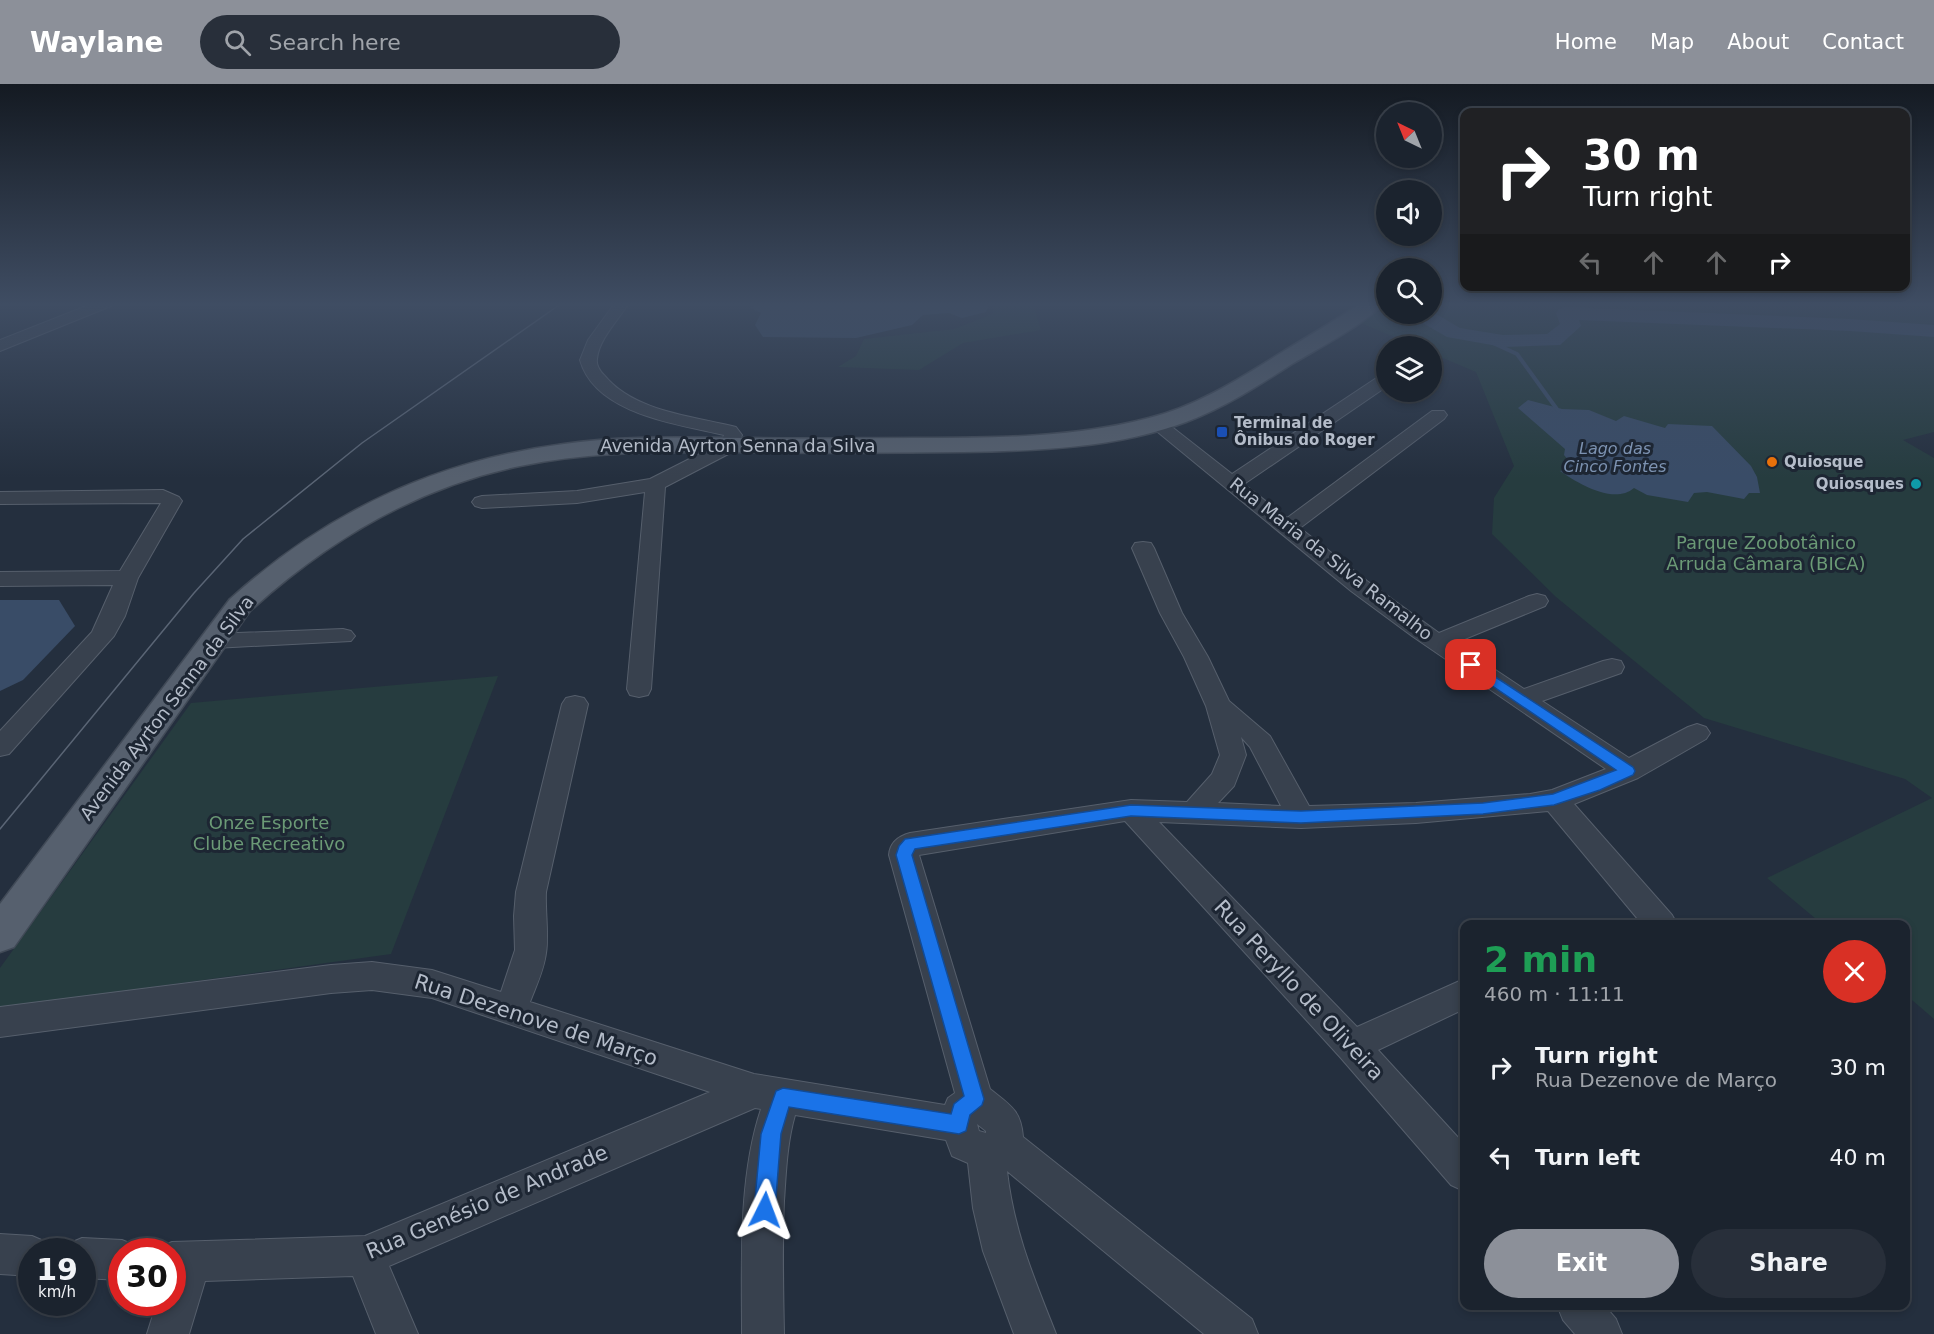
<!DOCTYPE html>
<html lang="en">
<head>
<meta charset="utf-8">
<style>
	:root { --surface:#1b232e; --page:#282f3a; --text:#f1f3f6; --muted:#a0a4aa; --line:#39404a; --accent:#8c9099 }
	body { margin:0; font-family:"DejaVu Sans",sans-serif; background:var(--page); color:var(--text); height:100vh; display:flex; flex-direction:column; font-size:22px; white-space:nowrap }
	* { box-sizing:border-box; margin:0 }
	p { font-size:20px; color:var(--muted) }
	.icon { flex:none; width:33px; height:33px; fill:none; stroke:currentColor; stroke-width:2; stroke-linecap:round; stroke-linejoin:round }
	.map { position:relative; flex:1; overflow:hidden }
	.side { position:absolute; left:1460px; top:836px; width:450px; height:390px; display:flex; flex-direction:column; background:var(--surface); border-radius:12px; box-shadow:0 3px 9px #0003,0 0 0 2px var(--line) }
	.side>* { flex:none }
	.top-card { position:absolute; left:1460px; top:24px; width:450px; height:183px; border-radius:12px; box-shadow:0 3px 9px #0003,0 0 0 2px var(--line); background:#202124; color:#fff; overflow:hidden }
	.needle { width:39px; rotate:317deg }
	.tools { position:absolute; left:1376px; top:18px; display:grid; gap:12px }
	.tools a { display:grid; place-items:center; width:66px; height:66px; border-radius:50%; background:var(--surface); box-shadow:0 3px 9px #0003,0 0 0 2px var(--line); font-size:30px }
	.speed { position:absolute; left:18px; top:1154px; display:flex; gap:12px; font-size:30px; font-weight:700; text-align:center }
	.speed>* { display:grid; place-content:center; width:78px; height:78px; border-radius:50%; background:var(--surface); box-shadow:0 3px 9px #0003,0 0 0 2px var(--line); line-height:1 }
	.speed small { font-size:15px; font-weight:400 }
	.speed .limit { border:9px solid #d22; background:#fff; color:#111 }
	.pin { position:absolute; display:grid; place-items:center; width:51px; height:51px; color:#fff; margin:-26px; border-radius:12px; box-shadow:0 3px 9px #0006 }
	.me { position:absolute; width:66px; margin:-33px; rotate:3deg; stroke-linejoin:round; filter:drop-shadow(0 0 4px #0008) }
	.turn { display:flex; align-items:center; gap:21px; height:126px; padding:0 24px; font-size:27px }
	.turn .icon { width:78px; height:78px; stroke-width:2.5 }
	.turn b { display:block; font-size:42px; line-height:51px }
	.lanes { display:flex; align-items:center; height:57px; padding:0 24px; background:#0003; justify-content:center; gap:30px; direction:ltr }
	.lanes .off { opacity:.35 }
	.round { display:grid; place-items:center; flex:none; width:63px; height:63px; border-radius:32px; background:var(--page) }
	.head { display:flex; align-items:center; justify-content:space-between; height:102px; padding:0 24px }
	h1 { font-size:36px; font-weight:600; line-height:45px; color:#1e9e55 }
	.primary-button { display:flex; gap:12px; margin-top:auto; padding:12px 24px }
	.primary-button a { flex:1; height:69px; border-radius:36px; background:var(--accent); color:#fff; font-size:24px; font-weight:600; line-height:69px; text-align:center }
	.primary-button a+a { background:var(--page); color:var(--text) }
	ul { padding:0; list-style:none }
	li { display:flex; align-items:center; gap:18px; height:90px; padding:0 24px }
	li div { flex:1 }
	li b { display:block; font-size:22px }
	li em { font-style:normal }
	header { display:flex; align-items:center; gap:36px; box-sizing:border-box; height:84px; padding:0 30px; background:var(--accent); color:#fff }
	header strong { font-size:28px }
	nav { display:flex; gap:33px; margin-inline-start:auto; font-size:21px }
	.search { width:420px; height:54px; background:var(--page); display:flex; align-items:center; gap:15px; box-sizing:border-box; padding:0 21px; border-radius:33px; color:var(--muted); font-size:22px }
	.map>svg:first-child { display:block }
</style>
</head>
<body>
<header>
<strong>Waylane</strong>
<div class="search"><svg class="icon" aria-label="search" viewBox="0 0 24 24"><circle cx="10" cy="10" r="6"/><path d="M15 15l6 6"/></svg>Search here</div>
<nav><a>Home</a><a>Map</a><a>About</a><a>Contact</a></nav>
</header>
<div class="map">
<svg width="1934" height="1250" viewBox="0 0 1934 1250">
	<rect width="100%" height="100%" fill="#242f3e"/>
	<g fill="#263c3f">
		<path d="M 993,219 L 1033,219 L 1041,246 L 963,259 L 919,286 L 838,283 L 856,272 L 864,255 L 954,245 L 993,230 Z"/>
		<path d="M 1371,219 L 1386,219 L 1386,230 L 1431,230 L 1431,219 L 1714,219 L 1727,221 L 1727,219 L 1934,219 L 1934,348 L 1903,356 L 1934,374 L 1934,935 L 1905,910 L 1905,840 L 1822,840 L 1767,794 L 1932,714 L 1905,695 L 1704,634 L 1556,513 L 1492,450 L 1494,414 L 1514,382 L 1476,288 L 1431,269 L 1431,262 L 1416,262 L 1346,233 Z"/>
		<path d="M 498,592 L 391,870 L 0,924 L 0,884 L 191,619 Z"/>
	</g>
	<g fill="#394c67">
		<path d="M 760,219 L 989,219 L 986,228 L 962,234 L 949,229 L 923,231 L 912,241 L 856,254 L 763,253 L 755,241 L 761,229 L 751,224 Z"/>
		<path d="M 1528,316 L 1562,325 L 1589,326 L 1616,337 L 1624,332 L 1665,344 L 1668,340 L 1712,342 L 1751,382 L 1757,393 L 1760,409 L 1749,409 L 1744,415 L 1707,408 L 1694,409 L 1688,418 L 1647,411 L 1634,404 C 1614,421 1579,400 1560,387 L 1567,385 L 1565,380 L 1570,378 L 1564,371 L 1565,365 L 1518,324 Z"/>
		<path d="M 0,516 L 59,516 L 75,542 L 23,596 L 0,607 Z"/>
	</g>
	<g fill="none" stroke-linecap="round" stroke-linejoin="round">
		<path stroke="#394c67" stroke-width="4" d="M 1480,253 L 1517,270 L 1559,328"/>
		<path fill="#394c67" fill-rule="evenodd" d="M 1566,223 L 1850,235 L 1934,241 L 1934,253 L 1850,247 L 1579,236 L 1581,242 L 1560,261 L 1503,263 L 1447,253 L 1414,234 L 1411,230 L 1431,230 L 1431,227 L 1460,244 L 1503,251 L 1547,250 L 1560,240 L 1556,229 L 1559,225 Z"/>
		<g stroke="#565f6c" stroke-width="2">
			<g id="minor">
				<path d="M 94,219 L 113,219 L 111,222 L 0,267 L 0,256 Z"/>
				<path d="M 615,219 L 629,219 C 619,235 599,255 597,275 C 596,281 600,287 604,291 C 634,328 693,332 736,343 L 742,351 L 736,366 L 665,403 L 651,605 L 648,611 L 639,613 L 630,611 L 627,605 L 645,408 L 577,419 L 482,424 L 475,422 L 472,418 L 475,414 L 482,412 L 577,407 L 650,395 L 721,359 L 724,351 C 677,340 595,330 580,276 L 588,256 Z"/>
				<path d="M 1384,292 L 1386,292 L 1386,303 L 1244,400 L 1287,434 L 1432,327 L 1444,327 L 1447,331 L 1444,335 L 1300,444 L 1367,497 L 1439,549 L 1529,512 L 1537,510 L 1545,512 L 1548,517 L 1545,522 L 1455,559 L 1524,605 L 1603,577 L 1612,575 L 1621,577 L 1624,583 L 1621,589 L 1542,617 L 1629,674 L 1688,643 L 1697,640 L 1706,643 L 1710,649 L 1706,655 L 1638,694 L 1574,720 L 1672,831 L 1677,840 L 1642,840 L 1548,727 L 1416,739 L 1301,744 L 1159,738 L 1357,943 L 1464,895 L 1464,925 L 1378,966 L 1464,1060 L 1464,1107 L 1451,1101 L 1340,973 L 1125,737 L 919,771 L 990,1005 C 1010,1021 1021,1026 1023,1053 L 1252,1235 L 1258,1250 L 1204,1250 L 1007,1087 C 1014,1148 1034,1194 1056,1250 L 1014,1250 L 983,1167 L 973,1124 L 968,1079 L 952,1072 L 946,1056 L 795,1031 C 787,1059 786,1087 784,1117 C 782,1161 783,1205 784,1250 L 742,1250 C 742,1178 738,1094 761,1025 L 755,1024 L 389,1182 L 418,1250 L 376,1250 L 353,1192 L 205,1197 L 189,1250 L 147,1250 L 157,1218 L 172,1218 L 172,1167 L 157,1167 L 158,1164 L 172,1158 L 365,1152 L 710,1008 L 432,914 L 372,906 L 331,909 L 0,953 L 0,923 L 331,881 L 372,878 L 432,886 L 501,908 L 515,866 L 514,832 L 516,808 L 562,620 L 566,614 L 575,612 L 584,614 L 588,620 L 546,808 C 545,827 549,852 546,869 C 544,886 536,902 530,918 L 754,990 L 945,1021 L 948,1014 L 955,1009 L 889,771 C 890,758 899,752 910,749 L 1131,716 L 1187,718 L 1212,690 L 1220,671 L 1206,622 L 1184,573 L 1160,529 L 1132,464 L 1135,459 L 1143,458 L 1151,459 L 1154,464 L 1182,529 L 1208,573 L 1229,617 L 1270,652 L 1309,722 L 1416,719 L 1530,710 L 1552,706 L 1606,685 L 1412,552 L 1351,507 L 1148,340 L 1151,336 L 1163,336 L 1232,390 L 1378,293 ZM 1241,653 L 1250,663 L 1281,722 L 1218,719 L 1234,702 L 1246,671 ZM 977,1040 L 986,1047 L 986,1049 L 979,1047 Z"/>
				<path d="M 163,406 L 179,413 L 182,417 L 138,494 L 125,532 L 114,552 L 9,670 L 0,672 L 0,647 L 92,548 L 113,501 L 0,502 L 0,488 L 120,487 L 161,419 L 0,420 L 0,408 Z"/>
				<path d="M 343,545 L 351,547 L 355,552 L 351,557 L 214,564 L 206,562 L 202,557 L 206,552 L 214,550 Z"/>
				<path d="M 0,1150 L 32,1152 L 46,1158 L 50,1167 L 32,1167 L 32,1192 L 0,1190 Z"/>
				<path d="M 82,1154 L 122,1156 L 136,1162 L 138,1167 L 122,1167 L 122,1196 L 82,1194 L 82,1167 L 65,1167 L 68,1160 Z"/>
				<path d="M 1557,1221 L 1604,1221 L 1616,1235 L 1622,1250 L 1575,1250 L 1563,1236 Z"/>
			</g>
		</g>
		<g stroke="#414a57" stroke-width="3">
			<path id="major" d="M 1361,219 L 1383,219 C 1366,240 1317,265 1292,280 C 1258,302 1224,324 1186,338 C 1116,364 1037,367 963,368 C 892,369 821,369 750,368 C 673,368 596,366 520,382 C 417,403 327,457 250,527 L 14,863 L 0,868 L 0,820 L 230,515 C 327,428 434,377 564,360 C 626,351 689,354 751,354 C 806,355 860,354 915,354 C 993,354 1073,354 1149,334 C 1198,322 1242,293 1284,267 C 1310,251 1336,236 1361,219 Z"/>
		</g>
		<use href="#minor" fill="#38414e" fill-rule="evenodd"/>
		<use href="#major" fill="#56606e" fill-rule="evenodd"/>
		<path stroke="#5a6575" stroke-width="1.5" d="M 0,745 L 194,509 L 243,455 L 362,359 L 562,219"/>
	</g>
	<linearGradient id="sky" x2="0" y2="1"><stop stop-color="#141a22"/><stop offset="0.56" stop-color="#3f4d63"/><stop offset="1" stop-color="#3f4d63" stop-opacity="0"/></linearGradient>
	<rect width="1934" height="394" fill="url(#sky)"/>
	<path fill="#1a73e8" stroke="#114b97" stroke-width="1.5" d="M 1471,577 L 1633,683 L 1635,687 L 1633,691 L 1600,706 L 1554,721 L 1483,730 L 1301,739 L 1131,732 L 915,765 L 912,771 L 984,1015 L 982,1021 L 970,1031 L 966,1047 L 959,1050 L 789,1023 L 781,1050 L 775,1126 L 772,1133 L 765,1136 L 757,1133 L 754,1126 L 761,1050 L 776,1007 L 783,1004 L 951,1030 L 954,1020 L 964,1012 L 896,771 L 899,762 L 905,755 L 1131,721 L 1301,727 L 1483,719 L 1553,710 L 1616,686 L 1466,584 L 1464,581 L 1466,578 Z"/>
	<rect fill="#1a4fb4" stroke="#1d2633" stroke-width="2" x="1216" y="342" width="12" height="12" rx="3"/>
	<circle fill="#e8710a" stroke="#1d2633" stroke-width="2" cx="1772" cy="378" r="6"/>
	<circle fill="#0f9aa8" stroke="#1d2633" stroke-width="2" cx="1916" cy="400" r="6"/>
	<g text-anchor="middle" stroke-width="6" stroke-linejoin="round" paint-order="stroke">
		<g font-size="15" font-weight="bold" fill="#b4bcc9" stroke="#1d2633" text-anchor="start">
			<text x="1234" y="344">Terminal de<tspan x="1234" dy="17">Ônibus do Roger</tspan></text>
			<text x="1784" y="383">Quiosque</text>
			<text x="1904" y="405" text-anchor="end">Quiosques</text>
		</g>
		<g font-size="16" font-style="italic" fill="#7c92b1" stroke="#1d2633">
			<text x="1615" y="370">Lago das<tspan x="1615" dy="18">Cinco Fontes</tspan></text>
		</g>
		<g font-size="18" fill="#b4bcc9" stroke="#1d2633">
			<text x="738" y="368">Avenida Ayrton Senna da Silva</text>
			<text transform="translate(1331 475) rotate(38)" y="6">Rua Maria da Silva Ramalho</text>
			<text transform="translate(167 624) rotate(-53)" y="6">Avenida Ayrton Senna da Silva</text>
		</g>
		<g font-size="18" fill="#6b9a76" stroke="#1d2633">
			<text x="1766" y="465">Parque Zoobotânico<tspan x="1766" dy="21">Arruda Câmara (BICA)</tspan></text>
			<text x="269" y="745">Onze Esporte<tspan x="269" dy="21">Clube Recreativo</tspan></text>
		</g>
		<g font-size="21" fill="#b4bcc9" stroke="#1d2633">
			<text transform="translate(1299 906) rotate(47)" y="7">Rua Peryllo de Oliveira</text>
			<text transform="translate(536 936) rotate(18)" y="7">Rua Dezenove de Março</text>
			<text transform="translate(487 1118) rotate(-23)" y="7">Rua Genésio de Andrade</text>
		</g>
	</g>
</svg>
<div class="tools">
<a><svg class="needle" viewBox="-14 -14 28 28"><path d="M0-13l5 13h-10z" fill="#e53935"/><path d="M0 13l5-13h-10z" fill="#a0a4aa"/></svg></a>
<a><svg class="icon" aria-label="sound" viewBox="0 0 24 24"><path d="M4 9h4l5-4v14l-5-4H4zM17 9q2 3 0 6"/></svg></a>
<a><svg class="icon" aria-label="search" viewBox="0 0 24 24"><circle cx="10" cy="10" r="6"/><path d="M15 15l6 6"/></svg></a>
<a><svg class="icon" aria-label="layers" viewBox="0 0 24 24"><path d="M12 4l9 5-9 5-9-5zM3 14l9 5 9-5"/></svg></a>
</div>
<div class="speed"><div>19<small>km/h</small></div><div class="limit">30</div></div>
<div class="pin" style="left:1471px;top:581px;background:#d93025"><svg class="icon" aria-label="arrive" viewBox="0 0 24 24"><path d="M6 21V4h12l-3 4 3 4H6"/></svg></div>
<svg class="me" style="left:765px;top:1126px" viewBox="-20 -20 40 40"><path d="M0-17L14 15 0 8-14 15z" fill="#1a73e8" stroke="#fff" stroke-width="4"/></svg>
<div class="top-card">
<div class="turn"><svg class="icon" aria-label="right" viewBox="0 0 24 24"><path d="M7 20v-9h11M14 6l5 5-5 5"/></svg><div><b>30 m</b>Turn right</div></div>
<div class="lanes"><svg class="icon off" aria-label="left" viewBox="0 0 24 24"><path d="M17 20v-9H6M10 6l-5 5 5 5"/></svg><svg class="icon off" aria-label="ahead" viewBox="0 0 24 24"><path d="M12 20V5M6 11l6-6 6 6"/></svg><svg class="icon off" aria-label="ahead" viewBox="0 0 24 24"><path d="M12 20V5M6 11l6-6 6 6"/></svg><svg class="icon" aria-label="right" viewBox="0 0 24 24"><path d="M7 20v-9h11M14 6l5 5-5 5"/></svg></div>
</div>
<section class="side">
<div class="head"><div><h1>2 min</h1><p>460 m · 11:11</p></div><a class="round" style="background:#d93025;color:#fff"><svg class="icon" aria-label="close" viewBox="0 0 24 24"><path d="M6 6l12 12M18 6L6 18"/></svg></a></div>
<ul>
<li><svg class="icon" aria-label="right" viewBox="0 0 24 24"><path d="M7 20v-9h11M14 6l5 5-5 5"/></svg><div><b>Turn right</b><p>Rua Dezenove de Março</p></div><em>30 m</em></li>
<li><svg class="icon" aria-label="left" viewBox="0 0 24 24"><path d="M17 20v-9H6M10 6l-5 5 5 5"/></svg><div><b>Turn left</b></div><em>40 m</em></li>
</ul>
<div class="primary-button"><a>Exit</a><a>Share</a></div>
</section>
</div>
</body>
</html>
